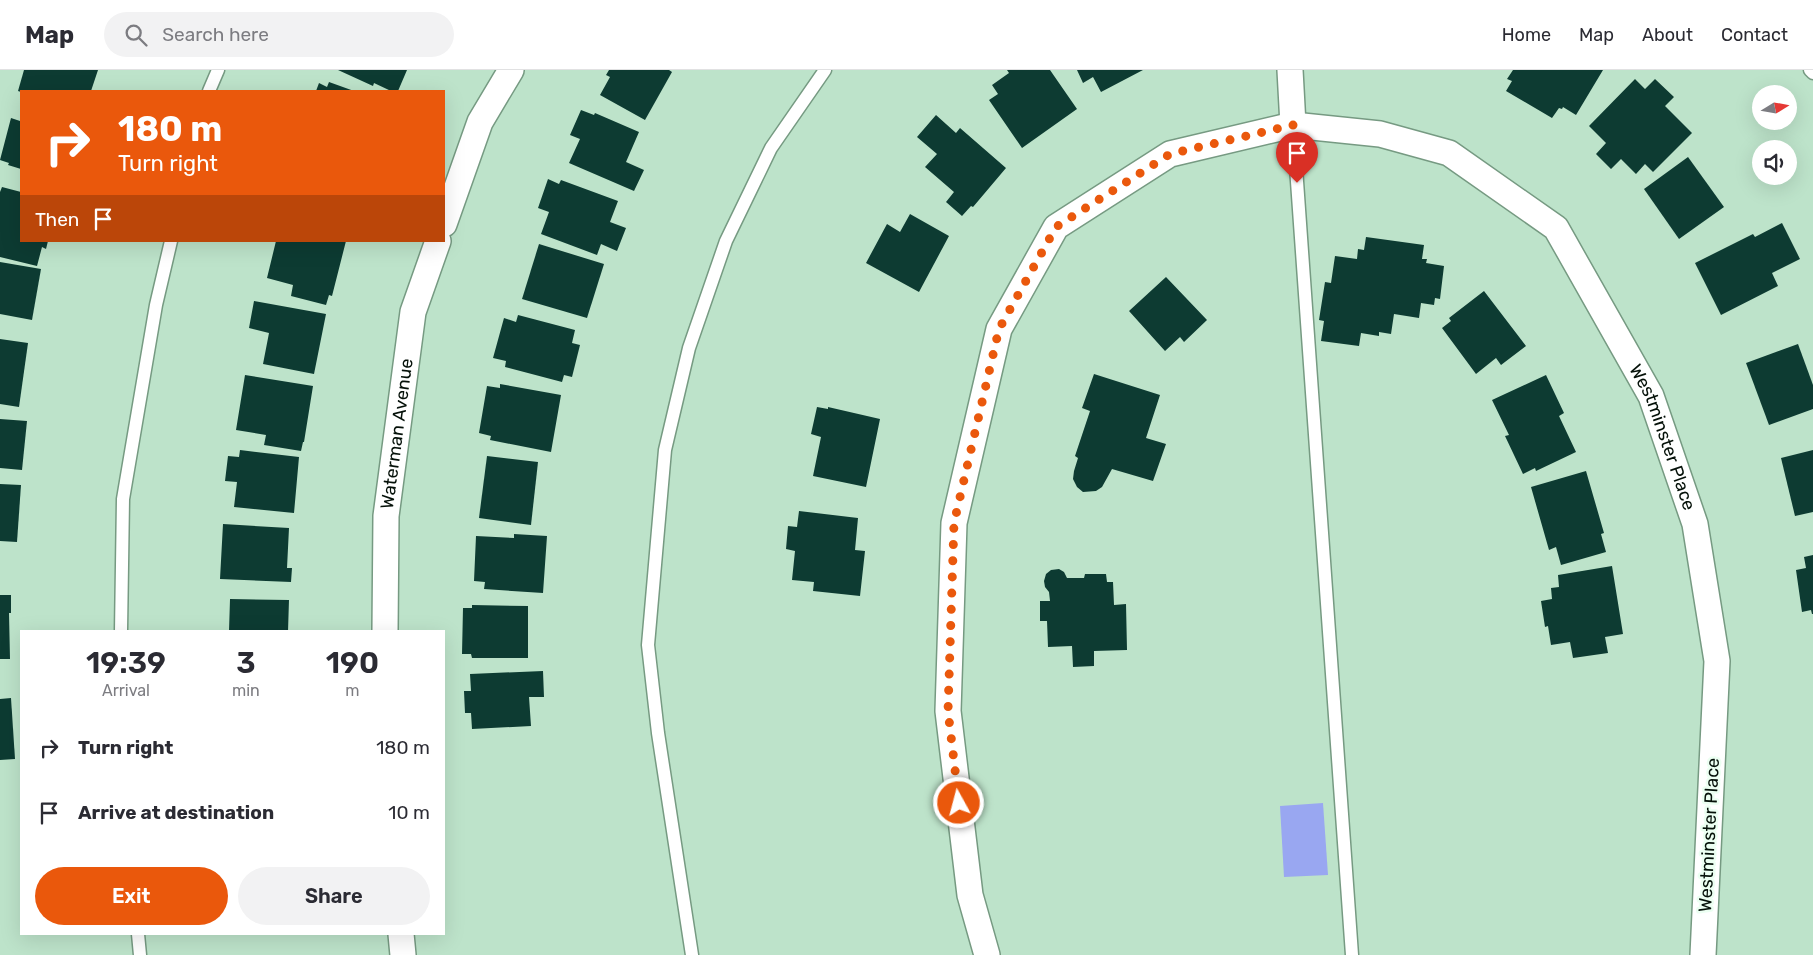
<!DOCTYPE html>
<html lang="en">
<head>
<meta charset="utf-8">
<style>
	:root { --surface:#fff; --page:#f2f2f3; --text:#2b2b33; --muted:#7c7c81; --line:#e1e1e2; --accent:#ea580c }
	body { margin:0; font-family:Rubik,sans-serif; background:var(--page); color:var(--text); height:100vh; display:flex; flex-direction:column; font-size:19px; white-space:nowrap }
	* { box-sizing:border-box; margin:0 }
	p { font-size:16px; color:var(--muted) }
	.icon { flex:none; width:28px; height:28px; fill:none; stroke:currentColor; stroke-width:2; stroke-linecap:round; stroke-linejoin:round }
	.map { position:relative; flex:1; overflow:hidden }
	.details { position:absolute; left:20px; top:560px; width:425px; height:305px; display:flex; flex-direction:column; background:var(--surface); border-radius:0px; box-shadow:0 5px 20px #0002 }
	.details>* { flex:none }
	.guide { position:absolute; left:20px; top:20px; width:425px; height:152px; border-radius:0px; box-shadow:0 5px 20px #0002; background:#ea580c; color:#fff; overflow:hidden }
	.needle { width:32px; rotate:79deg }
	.tools { position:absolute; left:1752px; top:15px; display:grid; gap:10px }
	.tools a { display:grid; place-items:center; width:45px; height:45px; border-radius:50%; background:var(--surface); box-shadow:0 5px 20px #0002; font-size:25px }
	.pin { position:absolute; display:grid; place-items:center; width:42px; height:42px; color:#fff; margin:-51px -21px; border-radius:50% 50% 50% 0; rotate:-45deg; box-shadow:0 0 5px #0007 }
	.pin .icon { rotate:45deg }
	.me { position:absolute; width:55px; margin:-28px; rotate:353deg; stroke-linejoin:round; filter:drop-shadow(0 0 4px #0008) }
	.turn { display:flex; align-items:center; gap:18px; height:105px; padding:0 15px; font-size:22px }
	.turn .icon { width:65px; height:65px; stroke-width:2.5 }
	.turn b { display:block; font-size:35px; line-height:42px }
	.then { display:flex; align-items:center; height:48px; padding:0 15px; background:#0003; gap:10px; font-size:19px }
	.eta { display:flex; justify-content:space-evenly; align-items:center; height:85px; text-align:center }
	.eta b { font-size:30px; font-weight:600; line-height:35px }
	.primary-button { display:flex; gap:10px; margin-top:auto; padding:10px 15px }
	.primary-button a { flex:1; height:58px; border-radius:30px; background:var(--accent); color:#fff; font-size:20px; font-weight:600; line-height:58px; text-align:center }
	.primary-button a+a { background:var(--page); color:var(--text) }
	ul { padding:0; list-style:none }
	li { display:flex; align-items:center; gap:15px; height:65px; padding:0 15px }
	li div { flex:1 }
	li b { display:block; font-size:19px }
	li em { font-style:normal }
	header { display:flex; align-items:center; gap:30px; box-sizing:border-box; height:70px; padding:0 25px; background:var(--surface); border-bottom:1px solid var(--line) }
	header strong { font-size:24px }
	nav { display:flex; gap:28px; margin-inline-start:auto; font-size:18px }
	.search { width:350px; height:45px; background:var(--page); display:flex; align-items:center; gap:12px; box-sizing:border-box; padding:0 18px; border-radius:28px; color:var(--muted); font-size:19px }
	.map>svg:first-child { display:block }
</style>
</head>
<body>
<header>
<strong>Map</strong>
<div class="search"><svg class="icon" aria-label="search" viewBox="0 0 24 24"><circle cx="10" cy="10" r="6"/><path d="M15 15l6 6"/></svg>Search here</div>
<nav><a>Home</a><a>Map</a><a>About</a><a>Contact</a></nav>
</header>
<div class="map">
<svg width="1813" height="885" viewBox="0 0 1813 885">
	<rect width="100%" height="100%" fill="#bde3ca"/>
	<path fill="#99a7f1" d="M 1323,733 L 1328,805 L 1284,807 L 1280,736 Z"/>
	<g fill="#0d3b32">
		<path d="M 24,0 L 98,0 L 91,21 L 21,22 L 18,21 Z"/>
		<path d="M 338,0 L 407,0 L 398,21 L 391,21 L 374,13 L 373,16 Z"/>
		<path d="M 609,0 L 669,0 L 672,2 L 645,50 L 600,25 L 610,7 L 606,5 Z"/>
		<path d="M 1007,0 L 1050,0 L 1077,39 L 1022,78 L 989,30 L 998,24 L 992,15 L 1009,3 Z"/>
		<path d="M 1077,0 L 1143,0 L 1101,22 L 1093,7 L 1083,13 Z"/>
		<path d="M 1513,0 L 1603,0 L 1576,45 L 1563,37 L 1562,39 L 1559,38 L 1552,48 L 1506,21 L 1512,11 L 1507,9 Z"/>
		<path d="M 1635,9 L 1645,19 L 1655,9 L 1674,27 L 1665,36 L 1692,63 L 1653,102 L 1645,94 L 1636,104 L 1621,89 L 1611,99 L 1596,84 L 1606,73 L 1589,56 Z"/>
		<path d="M 329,12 L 354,21 L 316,21 L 319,13 L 327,17 Z"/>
		<path d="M 581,40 L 594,45 L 595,43 L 639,62 L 626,92 L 644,100 L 634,121 L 569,93 L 580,69 L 570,65 Z"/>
		<path d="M 936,45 L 956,63 L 960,58 L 1006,98 L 973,137 L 971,136 L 962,146 L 946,132 L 954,122 L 925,97 L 937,84 L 917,67 Z"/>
		<path d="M 21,47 L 21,99 L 8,95 L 9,93 L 0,90 L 11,48 L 20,51 Z"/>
		<path d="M 1688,87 L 1724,137 L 1679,169 L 1644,119 Z"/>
		<path d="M 548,109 L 559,114 L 561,110 L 618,131 L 610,152 L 626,158 L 617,181 L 601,174 L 597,185 L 541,164 L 549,142 L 538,138 Z"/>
		<path d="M 2,117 L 21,122 L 21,171 L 48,171 L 46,179 L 42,177 L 37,196 L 0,187 L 0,122 Z"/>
		<path d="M 910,144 L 949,166 L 919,222 L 866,193 L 887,154 L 900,162 Z"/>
		<path d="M 1782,153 L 1800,189 L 1772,203 L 1778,216 L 1721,245 L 1695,193 L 1753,164 L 1755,167 Z"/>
		<path d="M 1366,167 L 1424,175 L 1422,189 L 1427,189 L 1426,193 L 1444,196 L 1440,229 L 1435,228 L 1434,235 L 1421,233 L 1419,248 L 1394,244 L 1391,264 L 1379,262 L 1379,266 L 1361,263 L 1359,276 L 1321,271 L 1324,251 L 1319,250 L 1325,212 L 1331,213 L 1335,186 L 1357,189 L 1358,179 L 1364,180 Z"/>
		<path d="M 276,171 L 346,171 L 332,226 L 329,225 L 326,235 L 291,226 L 293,215 L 267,208 Z"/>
		<path d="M 539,174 L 604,194 L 587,248 L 522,229 Z"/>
		<path d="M 0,192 L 41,199 L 32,250 L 0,244 Z"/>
		<path d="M 1166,207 L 1207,250 L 1184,272 L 1180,267 L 1165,281 L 1129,241 Z"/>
		<path d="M 1484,221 L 1526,276 L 1501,295 L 1496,288 L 1476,304 L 1442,258 L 1451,251 L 1449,248 Z"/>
		<path d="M 254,231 L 326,244 L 314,304 L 263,294 L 269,263 L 249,258 Z"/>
		<path d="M 518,245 L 575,260 L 572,273 L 580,275 L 572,307 L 564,305 L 562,312 L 505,297 L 506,291 L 493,288 L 504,248 L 516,252 Z"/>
		<path d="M 0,269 L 28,273 L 19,337 L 0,334 Z"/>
		<path d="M 1798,274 L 1813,315 L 1813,339 L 1769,355 L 1746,293 Z"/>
		<path d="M 1094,304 L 1160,325 L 1146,368 L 1166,374 L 1153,411 L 1112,399 L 1102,417 L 1096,421 L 1083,422 L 1077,417 L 1073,409 L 1074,401 L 1078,388 L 1075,386 L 1090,341 L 1082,338 Z"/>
		<path d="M 245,305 L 313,316 L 304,372 L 303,372 L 301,381 L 264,375 L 266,365 L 236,360 Z"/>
		<path d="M 1546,305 L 1564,343 L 1559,346 L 1576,382 L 1536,401 L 1535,398 L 1523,404 L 1505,366 L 1509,365 L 1492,330 Z"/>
		<path d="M 500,314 L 561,325 L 551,382 L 490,370 L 491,366 L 479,363 L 487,316 L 500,318 Z"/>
		<path d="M 817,337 L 828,339 L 828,337 L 880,349 L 866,417 L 813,406 L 821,367 L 811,364 Z"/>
		<path d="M 0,349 L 27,351 L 22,400 L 0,398 Z"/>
		<path d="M 240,380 L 299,387 L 294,443 L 234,437 L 237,412 L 225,411 L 228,386 L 239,387 Z"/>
		<path d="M 1813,380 L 1813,442 L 1795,446 L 1781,388 Z"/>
		<path d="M 487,386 L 538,392 L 531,455 L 479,448 Z"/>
		<path d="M 1586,401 L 1604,463 L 1601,464 L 1606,482 L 1561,495 L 1556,477 L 1549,480 L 1531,417 Z"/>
		<path d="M 0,414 L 21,415 L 17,472 L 0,471 Z"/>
		<path d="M 799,441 L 858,448 L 855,480 L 865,481 L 860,526 L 813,521 L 814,512 L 792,510 L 795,481 L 786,479 L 788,456 L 797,457 Z"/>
		<path d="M 223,454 L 289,458 L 287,498 L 292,498 L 291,512 L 220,509 Z"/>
		<path d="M 514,464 L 547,466 L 543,523 L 484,519 L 485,512 L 474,511 L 476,466 L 514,468 Z"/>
		<path d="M 1813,485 L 1813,544 L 1812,544 L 1811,540 L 1802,542 L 1796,500 L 1806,498 L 1804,487 Z"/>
		<path d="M 1612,496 L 1623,564 L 1605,567 L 1608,583 L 1573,588 L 1570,572 L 1551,575 L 1548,556 L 1545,557 L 1541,531 L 1552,529 L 1551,518 L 1559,517 L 1558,505 Z"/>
		<path d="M 1059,499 L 1064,502 L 1067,508 L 1084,508 L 1085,504 L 1106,504 L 1107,512 L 1113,512 L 1114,535 L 1126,534 L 1127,580 L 1094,581 L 1094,596 L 1073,597 L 1072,576 L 1048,577 L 1047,551 L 1040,551 L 1040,531 L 1050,531 L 1049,522 L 1045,517 L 1044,511 L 1046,504 L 1051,500 Z"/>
		<path d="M 0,525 L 11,525 L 11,543 L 9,543 L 10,589 L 0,589 Z"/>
		<path d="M 230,529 L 289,530 L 288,561 L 229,561 Z"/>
		<path d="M 472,535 L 528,536 L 528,588 L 472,588 L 471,584 L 462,584 L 463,538 L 472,538 Z"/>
		<path d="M 543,601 L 544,627 L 529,627 L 531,656 L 472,659 L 471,643 L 465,643 L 464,621 L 471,621 L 470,604 Z"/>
		<path d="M 11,628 L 15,689 L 0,690 L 0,629 Z"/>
	</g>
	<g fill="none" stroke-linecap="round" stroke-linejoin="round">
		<g stroke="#769a82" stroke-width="15">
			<g id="service">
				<path d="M 1810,0 L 1813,3"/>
				<path d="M 209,21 L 218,0"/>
				<path d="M 1293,55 L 1352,885"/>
				<path d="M 121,561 L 123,429 L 156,235 L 171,171"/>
				<path d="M 138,864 L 140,885"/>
				<path d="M 692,885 L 658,663 L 648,575 L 665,380 L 689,278 L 726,171 L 771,78 L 825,0"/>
			</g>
		</g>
		<g stroke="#769a82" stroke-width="28">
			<g id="minor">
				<path d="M 1290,0 L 1293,55"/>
				<path d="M 444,154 L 480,52 L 511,0"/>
				<path id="s1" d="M 385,561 L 386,446 L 413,242 L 438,171"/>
				<path d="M 401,864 L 403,885"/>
				<path id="s2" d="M 987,885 L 970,825 L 948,641 L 954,453 L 999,259 L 1056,157 L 1170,84 L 1293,55 L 1380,64 L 1449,83 L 1556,158 L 1651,326 L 1695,454 L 1717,591 L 1703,885"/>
			</g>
		</g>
		<use href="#service" stroke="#fff" stroke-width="12"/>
		<use href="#minor" stroke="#fff" stroke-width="25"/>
	</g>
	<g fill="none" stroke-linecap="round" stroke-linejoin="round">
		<path stroke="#ea580c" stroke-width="9" stroke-dasharray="0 16.2" d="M 959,733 L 948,641 L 954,453 L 999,259 L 1056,157 L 1170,84 L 1293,55 L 1297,113"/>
	</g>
	<g text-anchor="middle" stroke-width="5" stroke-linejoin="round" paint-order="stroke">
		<g font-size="18" fill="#051109" stroke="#ecfff2">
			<text dy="6" stroke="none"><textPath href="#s1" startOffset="198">Waterman Avenue</textPath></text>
			<text dy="6" stroke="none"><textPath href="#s2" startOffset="1539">Westminster Place</textPath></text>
			<text transform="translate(1709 765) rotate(-87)" y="6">Westminster Place</text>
		</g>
	</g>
</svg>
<div class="tools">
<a><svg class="needle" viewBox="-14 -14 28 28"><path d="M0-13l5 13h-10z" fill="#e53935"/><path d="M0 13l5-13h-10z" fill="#7c7c81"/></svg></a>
<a><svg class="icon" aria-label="sound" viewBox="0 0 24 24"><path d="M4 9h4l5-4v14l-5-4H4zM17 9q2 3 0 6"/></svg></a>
</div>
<div class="pin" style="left:1297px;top:113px;background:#d93025"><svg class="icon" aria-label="arrive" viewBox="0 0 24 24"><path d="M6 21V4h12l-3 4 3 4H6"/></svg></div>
<svg class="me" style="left:959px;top:733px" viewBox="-20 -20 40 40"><circle r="17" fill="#ea580c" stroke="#fff" stroke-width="3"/><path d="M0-11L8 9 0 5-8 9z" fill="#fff"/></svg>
<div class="guide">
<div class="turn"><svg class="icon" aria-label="right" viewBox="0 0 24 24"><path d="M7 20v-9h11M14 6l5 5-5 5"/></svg><div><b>180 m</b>Turn right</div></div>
<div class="then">Then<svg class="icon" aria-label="arrive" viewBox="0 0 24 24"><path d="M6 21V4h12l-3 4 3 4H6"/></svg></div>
</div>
<section class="details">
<div class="eta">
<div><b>19:39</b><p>Arrival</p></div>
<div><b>3</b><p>min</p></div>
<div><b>190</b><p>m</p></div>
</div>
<ul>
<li><svg class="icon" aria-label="right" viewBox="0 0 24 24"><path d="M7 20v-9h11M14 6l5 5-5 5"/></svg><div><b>Turn right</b></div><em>180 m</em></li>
<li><svg class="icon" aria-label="arrive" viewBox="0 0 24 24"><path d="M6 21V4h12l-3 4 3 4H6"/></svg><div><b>Arrive at destination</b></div><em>10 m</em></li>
</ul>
<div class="primary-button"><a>Exit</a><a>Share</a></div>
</section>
</div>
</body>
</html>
